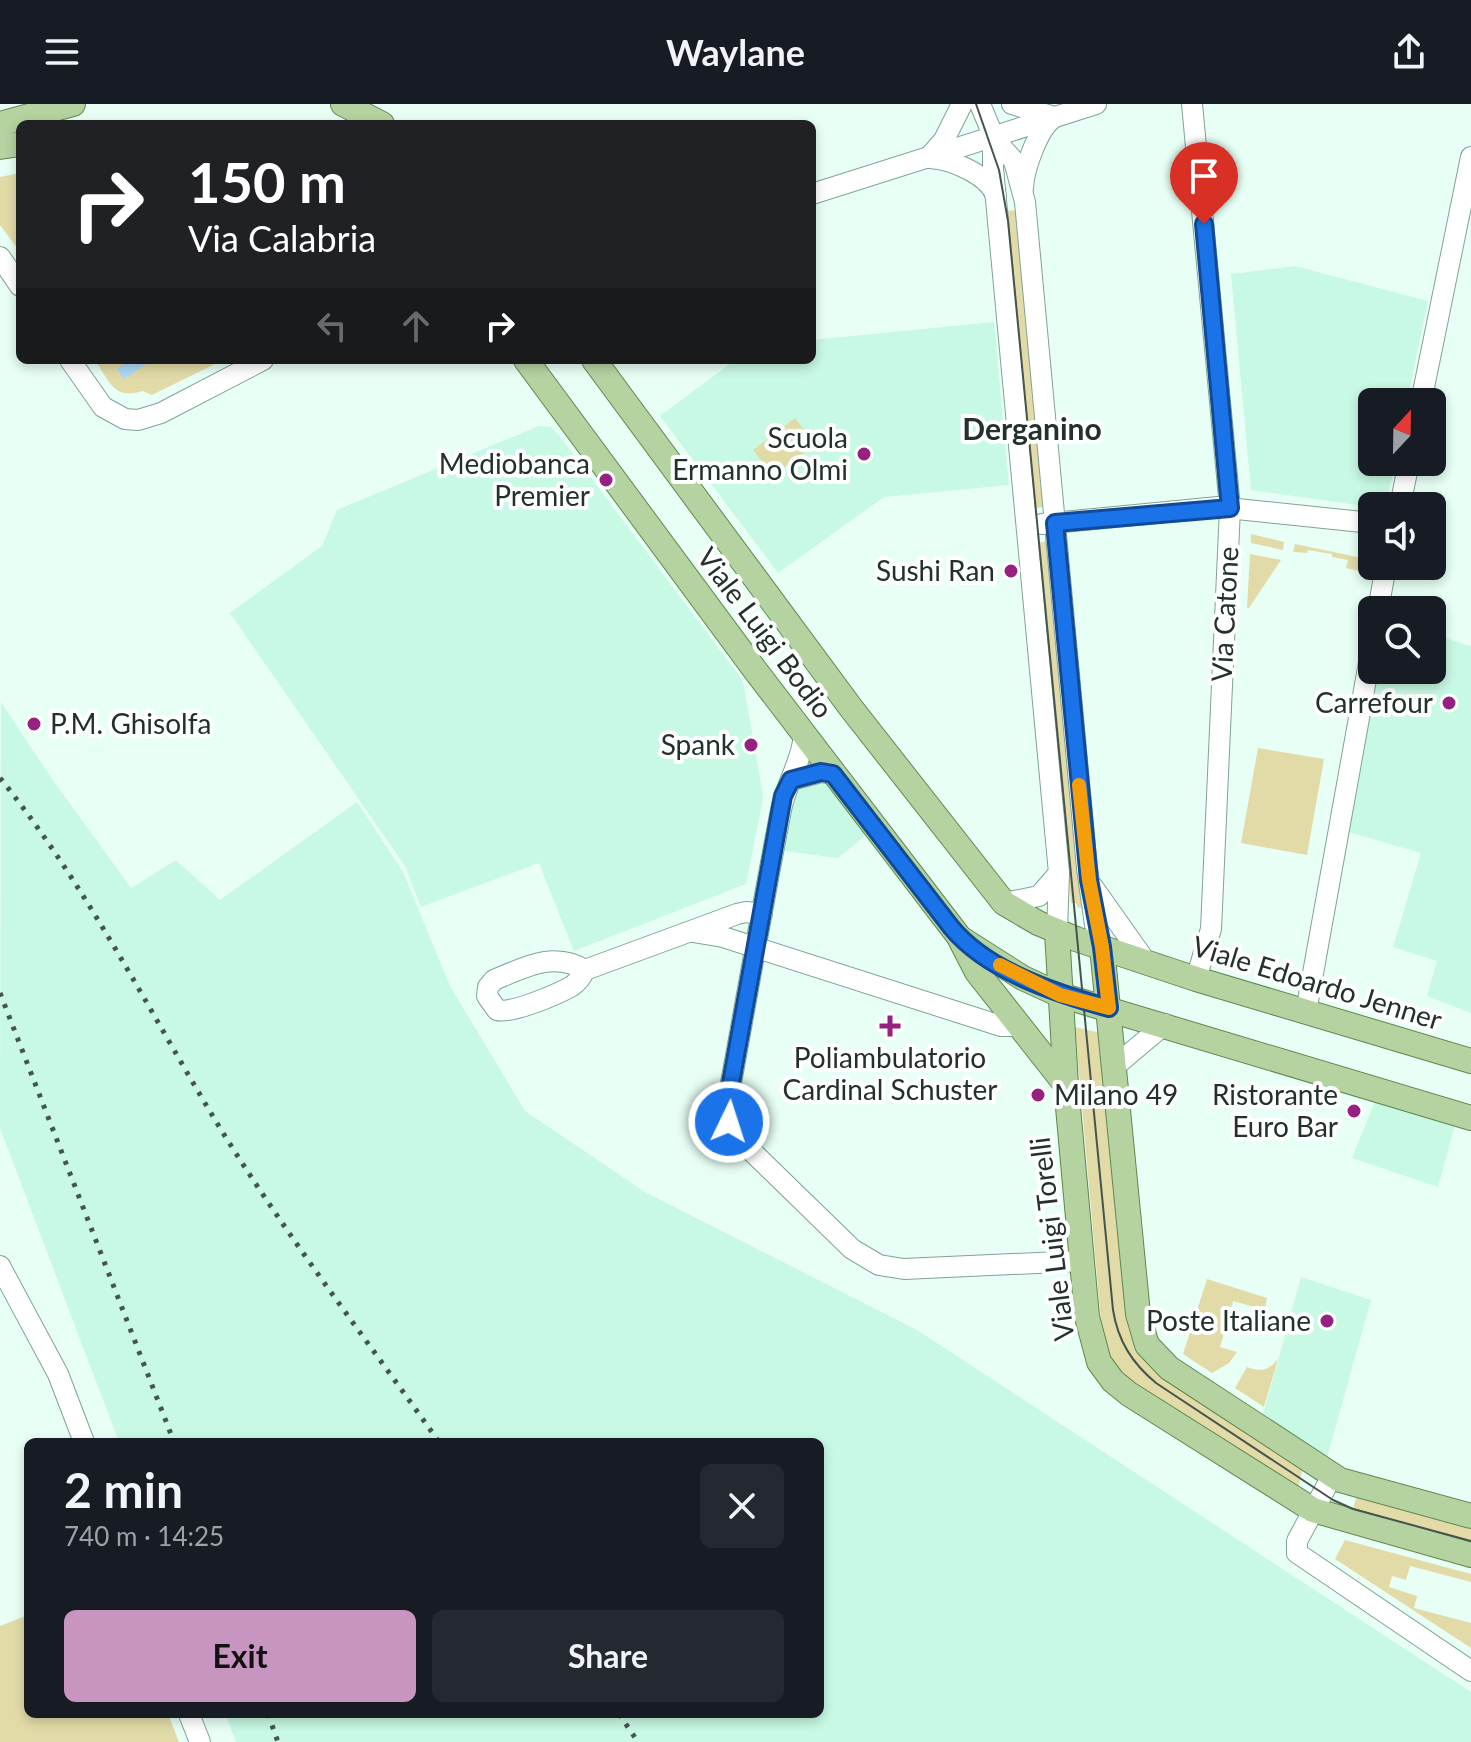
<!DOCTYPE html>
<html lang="en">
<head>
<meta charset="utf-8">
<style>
	:root { --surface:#171b24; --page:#242831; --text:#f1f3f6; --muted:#9ea1a6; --accent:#c895c1 }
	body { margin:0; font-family:Lato,sans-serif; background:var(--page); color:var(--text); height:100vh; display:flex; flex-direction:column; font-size:30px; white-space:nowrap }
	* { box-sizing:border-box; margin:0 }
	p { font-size:26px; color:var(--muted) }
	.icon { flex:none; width:44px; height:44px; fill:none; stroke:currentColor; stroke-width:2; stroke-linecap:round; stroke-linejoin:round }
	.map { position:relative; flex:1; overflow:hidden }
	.panel { position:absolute; left:24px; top:1334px; width:800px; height:280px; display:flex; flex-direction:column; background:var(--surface); border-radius:12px; box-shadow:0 4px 12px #0003 }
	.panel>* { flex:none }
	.hud { position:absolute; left:16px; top:16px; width:800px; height:244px; border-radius:12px; box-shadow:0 4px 12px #0003; background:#202124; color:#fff; overflow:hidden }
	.needle { width:52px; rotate:22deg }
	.fabs { position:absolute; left:1358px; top:284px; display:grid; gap:16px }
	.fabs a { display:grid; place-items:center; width:88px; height:88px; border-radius:12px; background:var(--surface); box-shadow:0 4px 12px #0003; font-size:40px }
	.pin { position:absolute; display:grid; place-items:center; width:68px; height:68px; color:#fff; margin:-82px -34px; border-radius:50% 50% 50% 0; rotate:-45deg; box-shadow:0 0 8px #0007 }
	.pin .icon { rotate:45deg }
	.me { position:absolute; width:88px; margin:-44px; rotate:4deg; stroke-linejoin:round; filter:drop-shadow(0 0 6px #0008) }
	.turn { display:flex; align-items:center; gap:28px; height:168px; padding:0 40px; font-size:36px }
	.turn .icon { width:104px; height:104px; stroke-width:2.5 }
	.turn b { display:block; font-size:56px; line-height:68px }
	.lanes { display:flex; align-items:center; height:76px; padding:0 40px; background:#0003; justify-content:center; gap:40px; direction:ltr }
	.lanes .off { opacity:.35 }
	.round { display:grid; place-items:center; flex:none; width:84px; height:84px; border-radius:12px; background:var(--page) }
	.head { display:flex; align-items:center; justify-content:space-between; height:136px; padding:0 40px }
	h1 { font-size:48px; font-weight:700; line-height:60px }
	.cta { display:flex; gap:16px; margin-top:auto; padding:16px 40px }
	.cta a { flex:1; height:92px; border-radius:12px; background:var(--accent); color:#111; font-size:32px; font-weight:700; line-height:92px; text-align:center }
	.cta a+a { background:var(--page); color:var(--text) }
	header { display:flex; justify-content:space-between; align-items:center; height:104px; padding:0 40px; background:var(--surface); font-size:36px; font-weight:700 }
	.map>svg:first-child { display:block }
</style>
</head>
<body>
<header><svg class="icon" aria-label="menu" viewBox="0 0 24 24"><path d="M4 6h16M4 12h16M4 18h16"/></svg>Waylane<svg class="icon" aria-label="share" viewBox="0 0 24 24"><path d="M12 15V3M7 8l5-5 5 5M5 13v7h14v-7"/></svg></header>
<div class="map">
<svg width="1471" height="1638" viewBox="0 0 1471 1638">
	<rect width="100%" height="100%" fill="#e7fff4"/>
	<g fill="#c8f9e4">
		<path d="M 1295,162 L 1428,197 L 1407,298 L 1372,298 L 1372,358 L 1395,358 L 1386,402 L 1372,403 L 1251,386 L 1231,170 Z"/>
		<path d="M 994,218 L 1009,381 L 884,393 L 778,469 L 660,312 L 735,256 L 812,256 L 812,236 Z"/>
		<path d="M 539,322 L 551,323 L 562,335 L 743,577 L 762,686 L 763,695 L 746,780 L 574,847 L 539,759 L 421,803 L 405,762 L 230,509 L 322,442 L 337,406 Z"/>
		<path d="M 1432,530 L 1471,542 L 1471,909 L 1427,892 L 1437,857 L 1393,843 L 1421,749 L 1345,727 L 1372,566 L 1432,566 Z"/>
		<path d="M 1,598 L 50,672 L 131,784 L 176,756 L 220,796 L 357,698 L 403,768 L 450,882 L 525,1007 L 645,1088 L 917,1226 L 1471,1588 L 1471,1638 L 236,1638 L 225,1610 L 820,1610 L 820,1338 L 119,1338 L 0,1024 Z"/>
		<path d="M 822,671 L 872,726 L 838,754 L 777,746 L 791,683 Z"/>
		<path d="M 1378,990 L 1457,1014 L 1438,1083 L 1352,1054 Z"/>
		<path d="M 1301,1173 L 1371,1196 L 1325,1361 L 1261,1318 Z"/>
	</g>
	<g fill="#e2dba8">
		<path d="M 20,69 L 20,148 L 0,121 L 0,73 Z"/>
		<path d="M 1019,106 L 1046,403 L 1033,404 L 1005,107 Z"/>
		<path d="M 95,256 L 223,256 L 152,291 L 143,287 C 113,296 110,278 95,256 Z"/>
		<path d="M 795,314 L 815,340 L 773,372 L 753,346 Z"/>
		<path d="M 1251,430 L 1284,438 L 1283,446 L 1251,439 Z"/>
		<path d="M 1049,437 L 1087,803 L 1078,804 L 1076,799 L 1071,799 L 1037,439 Z"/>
		<path d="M 1295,440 L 1367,455 L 1364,468 L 1346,464 L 1348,456 L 1332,453 L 1332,450 L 1308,446 L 1307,449 L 1293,448 Z"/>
		<path d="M 1250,450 L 1281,456 L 1249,504 L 1247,504 Z"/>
		<path d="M 1258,644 L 1324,655 L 1307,751 L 1241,739 Z"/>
		<path d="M 1075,923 L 1101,929 L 1133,1236 L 1140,1247 L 1303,1363 L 1297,1389 L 1128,1278 L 1108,1250 L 1101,1218 Z"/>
		<path d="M 1207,1175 L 1267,1194 L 1265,1206 L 1233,1197 L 1220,1243 L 1237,1248 L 1229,1259 L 1212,1269 L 1183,1250 Z"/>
		<path d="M 1278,1255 L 1264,1303 L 1235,1284 L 1247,1263 C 1261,1268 1268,1267 1278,1255 Z"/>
		<path d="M 1357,1391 L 1471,1422 L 1471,1445 L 1351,1412 Z"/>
		<path d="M 1345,1436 L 1471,1470 L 1471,1478 L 1410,1462 L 1406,1476 L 1392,1472 L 1389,1483 L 1417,1492 L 1414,1504 L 1471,1519 L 1471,1544 L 1335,1455 Z"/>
		<path d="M 28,1511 L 28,1610 L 168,1610 L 179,1638 L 0,1638 L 0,1522 Z"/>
	</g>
	<path fill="#addaf6" d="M 130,256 L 146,256 L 148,259 L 124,275 L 117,265 Z"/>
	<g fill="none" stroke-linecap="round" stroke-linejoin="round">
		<g stroke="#7ea494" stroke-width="22">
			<g id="minor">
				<path d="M 980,0 L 995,36 L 1014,57 L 1025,98 L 1087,764 L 1095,821 L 1102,843"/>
				<path d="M 1012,0 L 1051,12"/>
				<path d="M 1192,0 L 1230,404 L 1211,825 L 1196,875"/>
				<path d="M 993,33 L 993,64 L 1059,769 L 1057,828"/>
				<path d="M 929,53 L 944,36 L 962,0"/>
				<path d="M 930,54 C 951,55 989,71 996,92"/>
				<path d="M 1023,84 C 1024,65 1038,23 1055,13"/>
				<path d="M 812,90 L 1096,0"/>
				<path d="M 0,153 L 20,182"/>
				<path d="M 70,256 L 103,303 L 125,315 L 138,316 L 161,309 L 263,256"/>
				<path d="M 1421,298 L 1471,53"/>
				<path d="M 1400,402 L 1409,358"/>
				<path d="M 1042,420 L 1218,403 L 1372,419"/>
				<path d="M 1378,506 L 1386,462"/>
				<path d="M 804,631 C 802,657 786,680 781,706 C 762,804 745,903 727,1001 L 729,1018 L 738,1034 L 852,1145 L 879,1161 L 904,1165 L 1081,1157"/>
				<path d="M 791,676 L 821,668 L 833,670"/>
				<path d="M 1093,783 L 1146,858"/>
				<path d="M 1004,799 L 1039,792 L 1059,769"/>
				<path d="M 693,828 L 723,833 L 1001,922 L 1018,922"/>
				<path d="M 585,866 C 554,847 525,863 494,876 L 488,883 L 487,892 L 497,906 C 512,910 558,890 572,882 C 578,878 581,873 585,866 L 737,810 L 746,808 L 762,810"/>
				<path d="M 1306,908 L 1372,542"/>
				<path d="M 1115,962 L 1165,920"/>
				<path d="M 0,1162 L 58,1270 L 84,1338"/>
				<path d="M 1332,1372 L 1297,1437 L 1297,1449 L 1471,1567"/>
				<path d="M 189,1610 L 200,1638"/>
			</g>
		</g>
		<g stroke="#61874f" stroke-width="26">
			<g id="major">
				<path d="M 343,0 L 382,20"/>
				<path d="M 0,20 L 73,0"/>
				<path d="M 0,43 L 20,40"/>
				<path d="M 526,256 L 755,566 L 960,834 L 1023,874 L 1060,891 L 1471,1014"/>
				<path d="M 594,256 L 851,604 L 1004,799 L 1038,819 L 1076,835 L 1196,875 L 1471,957"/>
				<path d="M 1057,828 L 1066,981 L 1087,1213 L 1099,1258 L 1113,1277 L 1129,1290 L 1313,1406 L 1471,1451"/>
				<path d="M 961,837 L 977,868 L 1066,981"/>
				<path d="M 1102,843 L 1138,1210 L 1147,1241 L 1169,1264 L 1340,1376 L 1471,1412"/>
			</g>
		</g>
		<use href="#minor" stroke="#fff" stroke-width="20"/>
		<use href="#major" stroke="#b5d3a1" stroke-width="24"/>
		<path stroke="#45554e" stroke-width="2" d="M 976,0 L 999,66 L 1008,117 L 1113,1206 C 1118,1237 1132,1259 1156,1279 L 1333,1396 L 1353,1405 L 1471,1437"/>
		<g stroke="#45554e" stroke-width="5" stroke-dasharray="4 8" stroke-linecap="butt">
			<path d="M 0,674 C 87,782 148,906 220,1024 C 286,1131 366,1235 439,1338"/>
			<path d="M 0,889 L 174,1338"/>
			<path d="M 268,1610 L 278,1638"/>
			<path d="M 619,1610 L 638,1638"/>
		</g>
	</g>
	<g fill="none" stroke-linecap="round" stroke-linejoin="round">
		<g stroke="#114b97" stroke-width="20">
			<path id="route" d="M 729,1018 L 727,1001 L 783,692 L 791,676 L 821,668 L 833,670 L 951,823 C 987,867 1055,889 1109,904 L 1102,843 L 1089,776 L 1055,419 L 1230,404 L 1204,120"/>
		</g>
		<use href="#route" stroke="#1a73e8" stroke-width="14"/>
		<path stroke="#f59e0b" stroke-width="14" d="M 1000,861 L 1060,891 L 1109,904 L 1102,843 L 1089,776 L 1079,681"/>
	</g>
	<g fill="#952280" stroke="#fff" stroke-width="3">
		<circle cx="864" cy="350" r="8"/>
		<circle cx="606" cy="376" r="8"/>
		<circle cx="1011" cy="467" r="8"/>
		<circle cx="1449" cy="599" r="8"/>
		<circle cx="34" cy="620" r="8"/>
		<circle cx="751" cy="641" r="8"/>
		<path d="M886 910h8v8h8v8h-8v8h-8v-8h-8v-8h8z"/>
		<circle cx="1038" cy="991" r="8"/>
		<circle cx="1354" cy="1007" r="8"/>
		<circle cx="1327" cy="1217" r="8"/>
	</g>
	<g text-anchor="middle" stroke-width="8" stroke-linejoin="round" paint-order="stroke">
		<g font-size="28" fill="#22312b" stroke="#fff" text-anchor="end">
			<text x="848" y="344">Scuola<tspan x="848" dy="32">Ermanno Olmi</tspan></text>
			<text x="590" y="370">Mediobanca<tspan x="590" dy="32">Premier</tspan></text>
			<text x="995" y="477">Sushi Ran</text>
			<text x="1433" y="609">Carrefour</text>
			<text x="50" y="630" text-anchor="start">P.M. Ghisolfa</text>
			<text x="735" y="651">Spank</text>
			<text x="890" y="964" text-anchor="middle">Poliambulatorio<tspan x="890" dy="32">Cardinal Schuster</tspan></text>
			<text x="1054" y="1001" text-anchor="start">Milano 49</text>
			<text x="1338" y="1001">Ristorante<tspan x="1338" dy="32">Euro Bar</tspan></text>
			<text x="1311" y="1227">Poste Italiane</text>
		</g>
		<g font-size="28" fill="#22312b" stroke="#fff">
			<text transform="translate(1225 510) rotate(-87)" y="10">Via Catone</text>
			<text transform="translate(765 529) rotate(53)" y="10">Viale Luigi Bodio</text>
			<text transform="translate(1317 879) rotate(17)" y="10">Viale Edoardo Jenner</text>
			<text transform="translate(1052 1135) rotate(-97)" y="10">Viale Luigi Torelli</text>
		</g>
		<g font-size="30" font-weight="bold" fill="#22312b" stroke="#fff">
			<text x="1032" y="336">Derganino</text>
		</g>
	</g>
</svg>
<div class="fabs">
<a><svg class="needle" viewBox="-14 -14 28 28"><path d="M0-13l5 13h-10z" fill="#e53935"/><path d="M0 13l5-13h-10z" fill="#9ea1a6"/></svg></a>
<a><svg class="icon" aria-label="sound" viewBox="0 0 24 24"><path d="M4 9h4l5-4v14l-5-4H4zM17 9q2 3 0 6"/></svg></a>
<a><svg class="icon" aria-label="search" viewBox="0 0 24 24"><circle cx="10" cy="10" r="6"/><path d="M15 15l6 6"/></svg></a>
</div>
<div class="pin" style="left:1204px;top:120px;background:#d93025"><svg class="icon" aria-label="arrive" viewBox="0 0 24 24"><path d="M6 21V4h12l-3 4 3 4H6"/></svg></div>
<svg class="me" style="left:729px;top:1018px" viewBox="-20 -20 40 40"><circle r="17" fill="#1a73e8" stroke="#fff" stroke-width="3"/><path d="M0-11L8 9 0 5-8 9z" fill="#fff"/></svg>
<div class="hud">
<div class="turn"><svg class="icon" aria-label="right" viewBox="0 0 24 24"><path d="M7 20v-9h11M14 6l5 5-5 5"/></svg><div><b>150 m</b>Via Calabria</div></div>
<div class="lanes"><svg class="icon off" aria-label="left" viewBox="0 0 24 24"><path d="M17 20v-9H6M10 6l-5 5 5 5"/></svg><svg class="icon off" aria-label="ahead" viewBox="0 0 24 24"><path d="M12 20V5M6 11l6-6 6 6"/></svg><svg class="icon" aria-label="right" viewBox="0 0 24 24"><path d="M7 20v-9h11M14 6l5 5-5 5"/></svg></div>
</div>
<section class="panel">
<div class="head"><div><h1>2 min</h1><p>740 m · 14:25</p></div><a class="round"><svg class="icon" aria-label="close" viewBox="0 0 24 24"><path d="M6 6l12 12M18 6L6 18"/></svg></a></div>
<div class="cta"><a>Exit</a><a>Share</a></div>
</section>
</div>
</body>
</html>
